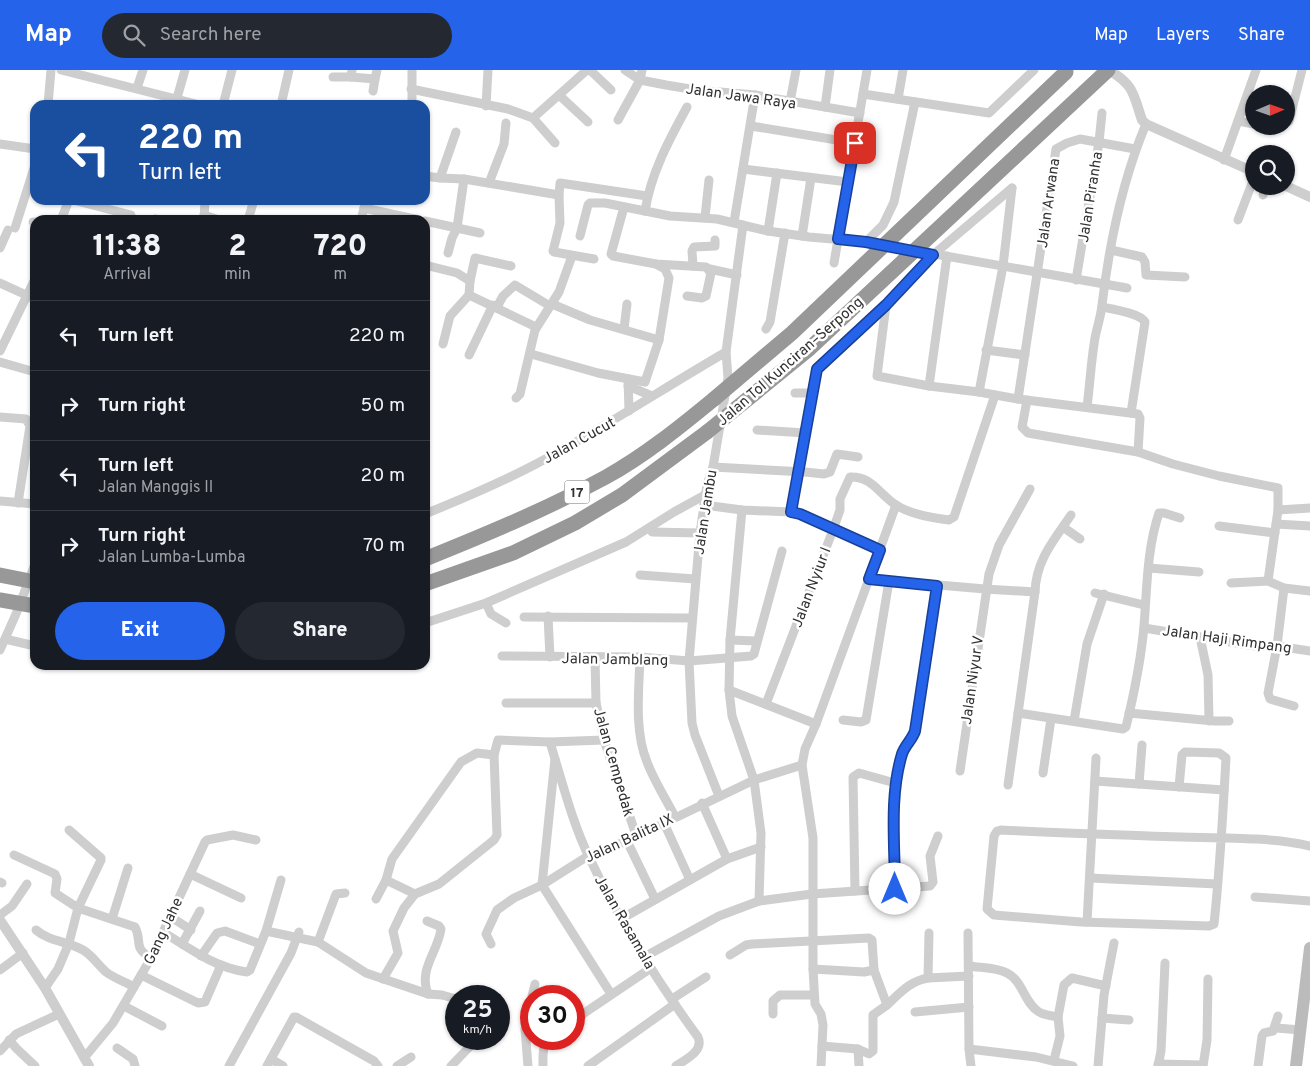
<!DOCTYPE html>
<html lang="en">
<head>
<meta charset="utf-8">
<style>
	:root { --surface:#171b24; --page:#242831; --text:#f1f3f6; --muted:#9ea1a6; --line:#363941; --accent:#2563eb }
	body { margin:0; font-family:Overpass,sans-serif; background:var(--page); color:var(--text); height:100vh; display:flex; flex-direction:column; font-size:19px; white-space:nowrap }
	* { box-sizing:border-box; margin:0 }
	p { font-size:16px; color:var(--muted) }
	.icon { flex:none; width:28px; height:28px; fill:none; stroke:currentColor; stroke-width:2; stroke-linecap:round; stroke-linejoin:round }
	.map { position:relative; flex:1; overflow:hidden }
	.details { position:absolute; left:30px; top:145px; width:400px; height:455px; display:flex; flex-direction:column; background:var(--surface); border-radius:15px; box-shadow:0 1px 4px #0004 }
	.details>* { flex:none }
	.banner { position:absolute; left:30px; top:30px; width:400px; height:105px; border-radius:15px; box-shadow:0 1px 4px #0004; background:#1a4fa0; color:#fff; overflow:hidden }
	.needle { width:32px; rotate:88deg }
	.fabs { position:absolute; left:1245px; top:15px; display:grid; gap:10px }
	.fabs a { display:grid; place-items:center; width:50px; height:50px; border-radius:50%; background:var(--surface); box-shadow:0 1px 4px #0004; font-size:25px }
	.speed { position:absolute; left:445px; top:915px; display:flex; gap:10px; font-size:25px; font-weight:700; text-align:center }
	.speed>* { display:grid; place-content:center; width:65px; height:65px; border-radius:50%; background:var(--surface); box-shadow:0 1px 4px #0004; line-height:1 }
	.speed small { font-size:12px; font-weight:400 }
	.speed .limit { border:8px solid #d22; background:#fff; color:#111 }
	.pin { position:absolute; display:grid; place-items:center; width:42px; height:42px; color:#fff; margin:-21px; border-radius:10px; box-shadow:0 2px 8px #0006 }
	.me { position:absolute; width:55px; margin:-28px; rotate:0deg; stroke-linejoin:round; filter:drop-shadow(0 0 4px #0008) }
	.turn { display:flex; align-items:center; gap:18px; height:105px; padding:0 25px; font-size:22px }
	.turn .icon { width:65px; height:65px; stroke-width:2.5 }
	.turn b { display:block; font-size:35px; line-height:42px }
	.eta { display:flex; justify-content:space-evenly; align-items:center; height:85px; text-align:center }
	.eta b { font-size:30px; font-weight:800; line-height:35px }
	.cta { display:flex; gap:10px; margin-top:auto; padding:10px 25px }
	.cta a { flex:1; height:58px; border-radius:30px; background:var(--accent); color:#fff; font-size:20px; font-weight:800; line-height:58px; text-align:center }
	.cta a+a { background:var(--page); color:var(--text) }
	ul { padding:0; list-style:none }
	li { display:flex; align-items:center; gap:15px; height:70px; padding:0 25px; border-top:1px solid var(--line) }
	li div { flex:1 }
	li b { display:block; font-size:19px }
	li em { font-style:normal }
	header { display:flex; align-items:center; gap:30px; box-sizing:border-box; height:70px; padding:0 25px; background:var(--accent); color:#fff }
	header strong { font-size:24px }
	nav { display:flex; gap:28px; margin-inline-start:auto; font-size:18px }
	.search { width:350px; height:45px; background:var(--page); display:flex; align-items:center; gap:12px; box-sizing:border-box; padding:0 18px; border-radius:28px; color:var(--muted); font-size:19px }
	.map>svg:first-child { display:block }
</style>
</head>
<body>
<header>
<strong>Map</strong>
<div class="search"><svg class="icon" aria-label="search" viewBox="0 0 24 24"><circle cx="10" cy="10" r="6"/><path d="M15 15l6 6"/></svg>Search here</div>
<nav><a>Map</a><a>Layers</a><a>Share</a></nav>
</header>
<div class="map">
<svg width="1310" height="996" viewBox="0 0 1310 996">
	<rect width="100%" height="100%" fill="#fff"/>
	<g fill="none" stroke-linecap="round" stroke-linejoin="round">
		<g stroke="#cecece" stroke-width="9">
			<path d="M 61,0 L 200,35"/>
			<path d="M 352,0 L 351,7 L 375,9 L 377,0"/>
			<path d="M 590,0 L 611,20"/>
			<path d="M 625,0 L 640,10 L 666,15 L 696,20 L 755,25 L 860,43"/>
			<path d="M 333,7 L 351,7"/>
			<path d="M 137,18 L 143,0"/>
			<path d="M 411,19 L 508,39 L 533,48 L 555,73"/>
			<path d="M 373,21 L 375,9"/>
			<path d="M 863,24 L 989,43 L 1034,0"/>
			<path d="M 559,25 L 588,52"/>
			<path d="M 898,29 L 903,0"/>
			<path d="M 790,32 L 796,0"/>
			<path d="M 48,35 L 51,0"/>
			<path d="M 175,35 L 185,0"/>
			<path d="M 223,35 L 232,0"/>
			<path d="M 281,35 L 289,0"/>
			<path d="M 412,35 L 412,0"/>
			<path d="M 486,36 L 488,0"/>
			<path d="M 825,37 L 830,0"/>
			<path d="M 533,48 L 587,0"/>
			<path d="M 618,50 L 640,10 L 642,0"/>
			<path d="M 1238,51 L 1254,54"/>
			<path d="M 1286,53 L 1289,51 L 1302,0"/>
			<path d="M 751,56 L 855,73"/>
			<path d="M 1265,56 L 1283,56"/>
			<path d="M 0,74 L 35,79"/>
			<path d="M 1224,90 L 1256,0"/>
			<path d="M 743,99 L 848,112"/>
			<path d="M 425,106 L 440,108 L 464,109 L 559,125"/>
			<path d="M 440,108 L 456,62"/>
			<path d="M 489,113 L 504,74 L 506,53"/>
			<path d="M 1263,125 L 1266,116"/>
			<path d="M 73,130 L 131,145"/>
			<path d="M 624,137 L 611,184 L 613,186 L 656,194 L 706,197 L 711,203 L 706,226 L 702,228 L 687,226"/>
			<path d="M 364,138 L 419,150"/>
			<path d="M 645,141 C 651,103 669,70 687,37"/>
			<path d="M 204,145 L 219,150"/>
			<path d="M 705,147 L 709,110"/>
			<path d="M 155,149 L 160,150"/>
			<path d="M 61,150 L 69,130"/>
			<path d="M 204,150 L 205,130"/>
			<path d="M 248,150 L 254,130"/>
			<path d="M 361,150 L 366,130"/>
			<path d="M 1238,150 L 1254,108"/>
			<path d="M 425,151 L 480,163"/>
			<path d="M 33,152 L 35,152"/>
			<path d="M 734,152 L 755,25"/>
			<path d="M 15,158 L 35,95"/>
			<path d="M 768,161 L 777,103"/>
			<path d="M 580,166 L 588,135 L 590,133 L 605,133 L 670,146 L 717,149 L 768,161 L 809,167 L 866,172 L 1127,218"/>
			<path d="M 802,166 L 811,108"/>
			<path d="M 866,172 L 883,155 L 894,132 L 915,32"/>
			<path d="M 0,178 L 8,160"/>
			<path d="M 1111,180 L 1142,187 L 1145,192 L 1146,205 L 1185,207"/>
			<path d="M 448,183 L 452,168 L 457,158 L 464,109"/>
			<path d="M 594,189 L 554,182 L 553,181 L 560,153 L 559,125 L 560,113 L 647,126"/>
			<path d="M 834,193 L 867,0"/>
			<path d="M 425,195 L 457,203 L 470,211"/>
			<path d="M 511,196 L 475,188 L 470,211 L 469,225 L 536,257"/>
			<path d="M 693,196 L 692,181 L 694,177 L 715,176 L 715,170"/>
			<path d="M 710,199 L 737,205"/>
			<path d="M 1076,210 L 1099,72 L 1102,43"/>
			<path d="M 0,213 L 35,229"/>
			<path d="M 552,234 L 590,250 L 659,270"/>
			<path d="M 886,235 L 877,306 L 929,316 L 979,322 L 1018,329 L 1138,344 L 1140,348 L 1138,382"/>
			<path d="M 497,237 L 503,226 L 515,215 L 550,236"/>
			<path d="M 1102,237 C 1112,239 1140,243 1145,252 L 1131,343"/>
			<path d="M 624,259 L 627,234"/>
			<path d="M 766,259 L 770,252 L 785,163"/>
			<path d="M 443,274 L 450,246 L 469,225"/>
			<path d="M 986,280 L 1025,285"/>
			<path d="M 0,281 L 35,209"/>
			<path d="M 531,284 L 598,303 L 645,312 L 659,270 L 669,208 L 665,199 L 656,194"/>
			<path d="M 469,285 L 493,235"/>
			<path d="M 0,292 L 35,302"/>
			<path d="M 628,309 L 629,341"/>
			<path d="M 628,316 L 652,326"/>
			<path d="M 929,316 L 947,186"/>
			<path d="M 979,322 L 1003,196 L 1012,118"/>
			<path d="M 795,323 L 813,323"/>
			<path d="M 516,328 L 520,324 L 535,260 L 559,222 L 572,186"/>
			<path d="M 1018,329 L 1056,79 L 1067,73 L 1080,69 L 1135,79"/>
			<path d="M 1027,330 L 1022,357 L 1028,363 L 1138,382 L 1173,394 L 1219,406 L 1278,418 L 1278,440 L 1268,511 L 1284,518 L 1310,521"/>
			<path d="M 1087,337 C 1090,314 1091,291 1095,268 C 1097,257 1101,246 1102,235 C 1109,176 1123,109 1146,54"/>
			<path d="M 0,347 L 26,349 L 30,356 L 18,433"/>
			<path d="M 757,360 L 806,363"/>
			<path d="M 713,397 L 805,402 L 824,404 L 830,402 L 837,384 L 858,387"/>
			<path d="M 0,431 L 35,434"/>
			<path d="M 704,435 L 742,440 L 791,442 L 800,444 L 880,480"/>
			<path d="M 742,440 L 730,570 L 729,620 L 732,646 L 754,710 L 761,763 L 759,831"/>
			<path d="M 1278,440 L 1310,438"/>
			<path d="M 791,442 L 817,299 L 886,235 L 933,185 L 1012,118"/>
			<path d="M 425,444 C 462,429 500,413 536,394 C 601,360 662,319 726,282"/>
			<path d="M 1276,454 L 1310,456"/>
			<path d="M 1219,456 L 1275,463"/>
			<path d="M 1063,457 L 1080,469"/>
			<path d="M 652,462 L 700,463"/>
			<path d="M 1149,498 L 1199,502"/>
			<path d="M 640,505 L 695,509"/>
			<path d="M 869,509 L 985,519 L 1035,522"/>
			<path d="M 1231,513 L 1268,511"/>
			<path d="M 1284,518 L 1277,576 L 1268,623 L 1270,629 L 1294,636"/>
			<path d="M 1095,523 L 1144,535"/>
			<path d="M 486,533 L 491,544 L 506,553"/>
			<path d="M 548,546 L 550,587"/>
			<path d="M 524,547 L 692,548"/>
			<path d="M 425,553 L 486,533 L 626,472 L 674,442 L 705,425"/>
			<path d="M 1144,558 L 1255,576 L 1277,576 L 1310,581"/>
			<path d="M 1200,567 L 1208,605 L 1209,651"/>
			<path d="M 5,569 L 35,576"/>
			<path d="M 730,570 L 756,571"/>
			<path d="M 0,580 L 16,544 L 35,494"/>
			<path d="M 502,586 L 640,587 L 689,591 L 751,586 L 754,584 L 782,481"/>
			<path d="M 640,587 C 639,621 634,660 647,692 C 654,711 666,729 675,747"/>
			<path d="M 595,588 L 596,633 L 604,670 L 636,765"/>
			<path d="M 729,620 L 816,654"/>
			<path d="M 506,633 L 596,633"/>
			<path d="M 766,634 L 833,460 L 840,440 L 840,429 L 850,407 C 872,406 879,424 896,435 C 910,444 932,448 949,450 L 954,447 L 995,325"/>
			<path d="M 1018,643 L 1123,659 L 1126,657 C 1134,624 1141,590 1144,556 C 1147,518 1147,478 1159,443 L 1164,443 L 1180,448"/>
			<path d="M 1129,643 L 1214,651 L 1229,651"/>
			<path d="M 843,650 L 861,652 L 866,650 L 889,511"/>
			<path d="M 1074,651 L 1087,574 L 1104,524"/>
			<path d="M 550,672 L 555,689 L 542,815 L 611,924"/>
			<path d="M 555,689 C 565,722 574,756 589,787 C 619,850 657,911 698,967 C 704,981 686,989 676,996"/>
			<path d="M 960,701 L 989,504 L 999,475 L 1030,419"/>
			<path d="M 1043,703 L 1051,649"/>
			<path d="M 1095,711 L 1224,720"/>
			<path d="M 1139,714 L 1142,675"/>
			<path d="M 1008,715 L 1035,522 C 1036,490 1054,470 1071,445"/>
			<path d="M 1179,717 L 1182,685 L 1185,682 L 1219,683 L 1226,688 C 1223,743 1220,799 1214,854 L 1209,856 L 1081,852 L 994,845 L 987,839 L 994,766 L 997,761 L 1001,760 C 1061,763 1121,765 1181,767 C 1222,768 1270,767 1310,776"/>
			<path d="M 719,726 L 695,665 L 692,653 L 689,591 L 700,463 L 707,415 L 713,397 L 728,308 L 726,282 L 743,155"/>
			<path d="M 702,733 L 727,789"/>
			<path d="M 664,753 L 690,810"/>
			<path d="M 627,771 L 655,829"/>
			<path d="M 14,785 L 55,804 L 57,809 L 55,823 L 78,838 L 135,857 C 143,872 132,877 151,888"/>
			<path d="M 190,804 L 241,828"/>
			<path d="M 1090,808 L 1217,814"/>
			<path d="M 386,810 L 415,824"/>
			<path d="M 0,812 L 2,813"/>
			<path d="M 895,819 C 895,776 890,726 902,684 C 905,675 912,670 915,661 L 937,516"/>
			<path d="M 855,821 L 853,707 L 859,703 L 895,713"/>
			<path d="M 345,823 L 336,824 L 318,872 L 366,903 L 428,924 L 442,925 L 456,929"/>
			<path d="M 1255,827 L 1310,831"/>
			<path d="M 376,829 L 386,810 L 392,789 L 461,692 L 477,683 L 494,685"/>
			<path d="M 0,845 L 12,836 L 27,814"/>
			<path d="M 171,847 L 191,860"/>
			<path d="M 112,849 L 128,798"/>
			<path d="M 621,849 L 727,789 L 761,777"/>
			<path d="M 427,851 L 439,856 L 441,859 C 438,882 418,899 428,924"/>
			<path d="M 1087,852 L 1096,688"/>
			<path d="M 36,860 C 50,872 67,871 83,880 C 92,885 98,895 106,902 C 114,908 125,912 134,917"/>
			<path d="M 266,861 L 318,872"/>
			<path d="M 163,862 C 189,878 215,898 247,902 L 250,900 L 266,861 L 281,810"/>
			<path d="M 929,863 L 928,908 L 969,906"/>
			<path d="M 968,863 L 969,979 L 1036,987 L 1073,996"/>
			<path d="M 182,874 L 200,841"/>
			<path d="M 491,874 L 486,864 L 497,840 L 514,828 L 542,815 L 588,786 L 627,771 L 754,710 L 802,695"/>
			<path d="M 730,885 L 746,875 L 752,874 L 869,868 L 872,870 L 874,900 L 887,935 C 900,923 910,911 928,908"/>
			<path d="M 201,886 L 217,863 L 225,861 L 260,874"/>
			<path d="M 644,887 L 719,846 L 759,831 L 812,824 L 930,816 L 933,812 L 930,786 L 938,766"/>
			<path d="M 969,896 C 981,898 996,897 1007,903 C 1023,911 1024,933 1039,942 C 1044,945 1052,946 1058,947"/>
			<path d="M 813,899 L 864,902 L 874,900"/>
			<path d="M 0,900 L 23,883"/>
			<path d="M 141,905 L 198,933 L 205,932 L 221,895"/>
			<path d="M 383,909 L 398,883 L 393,861 L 404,838 L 415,824 L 439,814 L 494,770 L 497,765 L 494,685 L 498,670 L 550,672 L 604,670"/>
			<path d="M 45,918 L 58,899 L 69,873 L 78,838 L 101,790 L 101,788 L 69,760"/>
			<path d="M 532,926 L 535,914"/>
			<path d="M 672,929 L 706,907"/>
			<path d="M 124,936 L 162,956"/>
			<path d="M 915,942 L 969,937"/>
			<path d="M 773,944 L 773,931 L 780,925 L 814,925"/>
			<path d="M 1102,948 L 1129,950"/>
			<path d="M 574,950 L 651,898"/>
			<path d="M 1276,958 L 1301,960"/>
			<path d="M 9,970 L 17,979 L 35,996"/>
			<path d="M 822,976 L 858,979"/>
			<path d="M 117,978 L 133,989 L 135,996"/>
			<path d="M 969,979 L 971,996"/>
			<path d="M 0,981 L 16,964 L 59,944"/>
			<path d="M 84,988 L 113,953 L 151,888 L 205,772 L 207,770 L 233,765 L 256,770"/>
			<path d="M 271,989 L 283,996"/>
			<path d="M 1054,990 L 1060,966 L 1058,947 L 1064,915 L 1072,908 L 1106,916"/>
			<path d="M 1158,994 L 1203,995"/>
			<path d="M 229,996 L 291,883 L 299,862"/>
			<path d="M 267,996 L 294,947 L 296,947 L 374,991 L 378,996"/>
			<path d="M 397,996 L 411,987"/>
			<path d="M 451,996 L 477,969"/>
			<path d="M 528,996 L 525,959 L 531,930"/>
			<path d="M 543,996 C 543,987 542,975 549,969"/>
			<path d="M 588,996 L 675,934"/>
			<path d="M 821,996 L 823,955 L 821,944 L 815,934 L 813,899 L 813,768 L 802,695 L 805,679 L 816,654 L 896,435"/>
			<path d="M 859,996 L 858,979 L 869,984 L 873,981 L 873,945 L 887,935"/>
			<path d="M 1098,996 L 1104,925 L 1114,873"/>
			<path d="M 1158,996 L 1161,981 L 1165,893"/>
			<path d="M 1203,996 L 1207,970 L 1208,909"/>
			<path d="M 1258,996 L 1262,966 L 1264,963 L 1273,961 L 1278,946"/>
		</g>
		<g stroke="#cecece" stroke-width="10">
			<path d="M 1109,0 C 1135,16 1133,24 1142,50 L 1146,54 L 1254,102"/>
			<path d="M 1286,116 L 1310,127"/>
			<path d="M 0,850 L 45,918 L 89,996"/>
		</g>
		<path stroke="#bbb" stroke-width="12" d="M 1296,996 L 1310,878"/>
		<g stroke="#989898" stroke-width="15">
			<path d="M 425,489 C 487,464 547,439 606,407 C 644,386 680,357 714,329"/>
			<path d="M 425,514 L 513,483 L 575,453 L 622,425 L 707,362"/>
		</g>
		<g stroke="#989898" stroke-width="15">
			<path d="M 714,329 L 792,263 L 1066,2"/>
			<path d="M 707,362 L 808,280 L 1108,0"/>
			<path d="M 0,505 L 35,512"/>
			<path d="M 0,530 L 35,536"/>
		</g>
	</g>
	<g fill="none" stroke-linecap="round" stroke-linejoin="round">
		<g stroke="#184099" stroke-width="12">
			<path id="route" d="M 855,73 L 838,169 L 866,172 L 933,185 L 886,235 L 817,299 L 791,442 L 800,444 L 880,480 L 869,509 L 937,516 L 915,661 C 912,670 905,675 902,684 C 889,727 895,775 895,819"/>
		</g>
		<use href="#route" stroke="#2563eb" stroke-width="9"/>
	</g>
	<g text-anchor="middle" stroke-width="5" stroke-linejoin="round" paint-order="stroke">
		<rect fill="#fff" stroke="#6f6f6f" stroke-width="1" x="564.5" y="410.5" width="25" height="23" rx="4"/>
		<g font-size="14" font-weight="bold" fill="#313131">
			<text x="577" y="427">17</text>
		</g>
		<g font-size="15" fill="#313131" stroke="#fff">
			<text transform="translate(741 26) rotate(8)" y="5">Jalan Jawa Raya</text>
			<text transform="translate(1090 127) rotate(-81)" y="5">Jalan Piranha</text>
			<text transform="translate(1048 133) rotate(-82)" y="5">Jalan Arwana</text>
			<text transform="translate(790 291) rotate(-41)" y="5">Jalan Tol Kunciran–Serpong</text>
			<text transform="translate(579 370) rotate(-29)" y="5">Jalan Cucut</text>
			<text transform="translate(705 442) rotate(-81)" y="5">Jalan Jambu</text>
			<text transform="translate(811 517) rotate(-69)" y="5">Jalan Nyiur I</text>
			<text transform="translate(1227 569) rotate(8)" y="5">Jalan Haji Rimpang</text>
			<text transform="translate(615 589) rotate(1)" y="5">Jalan Jamblang</text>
			<text transform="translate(972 610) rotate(-82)" y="5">Jalan Niyur V</text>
			<text transform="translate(614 692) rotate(74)" y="5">Jalan Cempedak</text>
			<text transform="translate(629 768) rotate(-25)" y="5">Jalan Balita IX</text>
			<text transform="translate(625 852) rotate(60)" y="5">Jalan Rasamala</text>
			<text transform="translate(163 861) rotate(-65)" y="5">Gang Jahe</text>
		</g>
	</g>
</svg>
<div class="fabs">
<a><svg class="needle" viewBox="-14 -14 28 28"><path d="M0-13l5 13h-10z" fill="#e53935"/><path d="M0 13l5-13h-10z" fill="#9ea1a6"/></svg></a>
<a><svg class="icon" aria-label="search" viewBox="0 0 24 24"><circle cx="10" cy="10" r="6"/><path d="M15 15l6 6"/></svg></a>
</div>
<div class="speed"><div>25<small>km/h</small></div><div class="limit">30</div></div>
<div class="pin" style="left:855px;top:73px;background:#d93025"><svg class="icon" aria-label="arrive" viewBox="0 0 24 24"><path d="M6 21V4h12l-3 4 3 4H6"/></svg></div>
<svg class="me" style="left:895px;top:819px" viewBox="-20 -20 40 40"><circle r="19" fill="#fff"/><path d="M0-13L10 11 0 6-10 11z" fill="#2563eb"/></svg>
<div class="banner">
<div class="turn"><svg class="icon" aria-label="left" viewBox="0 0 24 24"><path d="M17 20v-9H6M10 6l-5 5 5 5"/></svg><div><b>220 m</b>Turn left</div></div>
</div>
<section class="details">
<div class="eta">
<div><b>11:38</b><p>Arrival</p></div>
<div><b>2</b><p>min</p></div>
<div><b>720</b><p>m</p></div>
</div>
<ul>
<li><svg class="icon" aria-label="left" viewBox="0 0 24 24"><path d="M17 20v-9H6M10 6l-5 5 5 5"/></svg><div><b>Turn left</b></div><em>220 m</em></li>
<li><svg class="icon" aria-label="right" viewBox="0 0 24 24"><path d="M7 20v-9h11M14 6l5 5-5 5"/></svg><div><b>Turn right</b></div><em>50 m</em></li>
<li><svg class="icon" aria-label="left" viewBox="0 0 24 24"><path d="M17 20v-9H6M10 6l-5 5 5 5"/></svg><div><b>Turn left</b><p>Jalan Manggis II</p></div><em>20 m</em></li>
<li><svg class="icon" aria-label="right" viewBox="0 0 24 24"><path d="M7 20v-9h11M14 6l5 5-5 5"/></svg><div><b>Turn right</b><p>Jalan Lumba-Lumba</p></div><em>70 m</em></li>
</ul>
<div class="cta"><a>Exit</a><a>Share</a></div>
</section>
</div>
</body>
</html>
